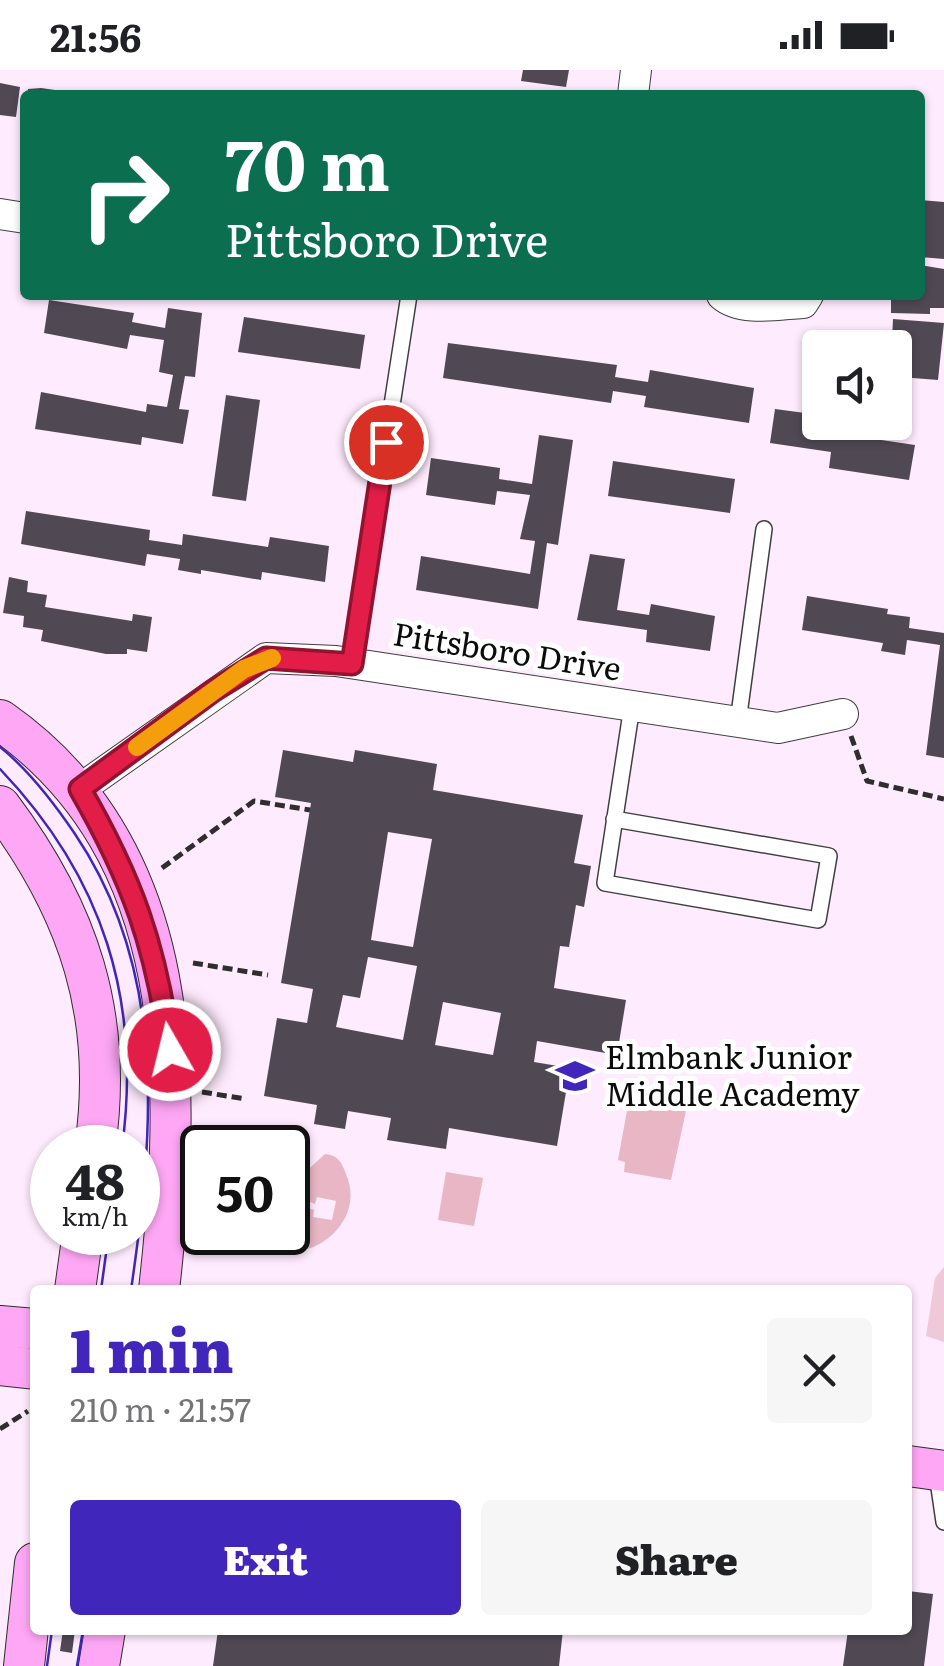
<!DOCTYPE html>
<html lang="en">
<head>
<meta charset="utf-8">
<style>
	:root { --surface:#fff; --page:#f6f6f6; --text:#202124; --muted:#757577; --accent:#4026ba }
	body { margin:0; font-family:Literata,serif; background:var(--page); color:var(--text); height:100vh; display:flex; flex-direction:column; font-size:38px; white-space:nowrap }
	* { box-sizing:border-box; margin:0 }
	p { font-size:32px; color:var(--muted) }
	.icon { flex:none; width:55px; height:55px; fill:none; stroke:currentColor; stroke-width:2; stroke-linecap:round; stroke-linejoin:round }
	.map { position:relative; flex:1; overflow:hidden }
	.details { position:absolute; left:30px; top:1215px; width:882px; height:350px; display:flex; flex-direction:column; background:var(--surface); border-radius:10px; box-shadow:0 2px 8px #0004 }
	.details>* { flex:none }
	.banner { position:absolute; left:20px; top:20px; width:905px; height:210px; border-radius:10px; box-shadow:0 2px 8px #0004; background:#0b6e4f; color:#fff; overflow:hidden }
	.buttons { position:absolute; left:802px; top:260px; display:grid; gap:20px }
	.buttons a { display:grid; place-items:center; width:110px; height:110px; border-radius:10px; background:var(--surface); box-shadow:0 2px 8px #0004; font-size:50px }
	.speed { position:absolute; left:30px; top:1055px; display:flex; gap:20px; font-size:50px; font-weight:700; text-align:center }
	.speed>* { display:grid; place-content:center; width:130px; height:130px; border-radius:50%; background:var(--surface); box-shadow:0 2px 8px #0004; line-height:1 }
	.speed small { font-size:25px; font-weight:400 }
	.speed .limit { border:5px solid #111; border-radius:15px; background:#fff; color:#111 }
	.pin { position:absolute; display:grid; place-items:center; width:85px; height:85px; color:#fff; margin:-42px; border:5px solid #fff; border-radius:50%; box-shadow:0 2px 10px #0007 }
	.me { position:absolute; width:110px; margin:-55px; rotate:352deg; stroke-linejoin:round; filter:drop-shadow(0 0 8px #0008) }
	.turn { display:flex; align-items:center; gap:35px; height:210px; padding:0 40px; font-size:45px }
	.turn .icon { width:130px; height:130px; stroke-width:2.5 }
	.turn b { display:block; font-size:70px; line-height:85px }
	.round { display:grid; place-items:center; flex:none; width:105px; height:105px; border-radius:10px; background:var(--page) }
	.headline { display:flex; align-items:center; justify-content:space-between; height:170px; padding:0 40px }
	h1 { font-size:60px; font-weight:800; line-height:75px; color:var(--accent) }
	.action { display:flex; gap:20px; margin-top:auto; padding:20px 40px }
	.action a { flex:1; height:115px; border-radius:10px; background:var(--accent); color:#fff; font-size:40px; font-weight:800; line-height:115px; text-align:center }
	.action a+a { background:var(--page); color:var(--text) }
	.status { display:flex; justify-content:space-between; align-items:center; height:70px; padding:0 50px; background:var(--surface); direction:ltr }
	.status svg { height:28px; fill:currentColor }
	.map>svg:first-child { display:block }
</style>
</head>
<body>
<div class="status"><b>21:56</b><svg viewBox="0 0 49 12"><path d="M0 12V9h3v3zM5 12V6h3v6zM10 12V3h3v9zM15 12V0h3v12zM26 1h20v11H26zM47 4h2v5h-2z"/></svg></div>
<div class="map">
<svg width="944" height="1596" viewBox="0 0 944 1596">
	<rect width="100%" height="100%" fill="#ffebfe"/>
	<g fill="#e8b6c5">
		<path d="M 631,1019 L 689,1027 L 671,1110 L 624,1102 L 625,1092 L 618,1090 Z"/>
		<path d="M 325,1084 C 338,1085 342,1093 346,1104 C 371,1162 286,1206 267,1166 L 288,1162 L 307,1138 L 314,1140 L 313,1147 L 332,1150 L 336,1131 L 317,1127 L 315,1134 L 308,1131 L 300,1107 Z"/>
		<path d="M 446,1102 L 483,1108 L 474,1156 L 438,1150 Z"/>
	</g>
	<path fill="#efc8d9" d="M 944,1197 L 944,1272 L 926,1266 L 935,1208 Z"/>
	<g fill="#504954" fill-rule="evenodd">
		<path d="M 523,0 L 569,0 L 566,17 L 521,11 Z"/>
		<path d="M 0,13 L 20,17 L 16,47 L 0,45 Z"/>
		<path d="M 41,18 L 76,23 L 76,25 L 27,25 L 28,19 Z"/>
		<path d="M 920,130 L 944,132 L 944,189 L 920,187 Z"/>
		<path d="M 920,195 L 944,199 L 944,238 L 930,238 L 930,244 L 891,243 L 891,225 L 920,225 Z"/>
		<path d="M 49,230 L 134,243 L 132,252 L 165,258 L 168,238 L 202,243 L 195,307 L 185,306 L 179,339 L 189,340 L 183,374 L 142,367 L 141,375 L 35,359 L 41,322 L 146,342 L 147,334 L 167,337 L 173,305 L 159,302 L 164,270 L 130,265 L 127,279 L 44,263 Z"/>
		<path d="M 244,247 L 365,265 L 360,299 L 238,282 Z"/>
		<path d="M 893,249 L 944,253 L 938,310 L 900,307 L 902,270 L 892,269 Z"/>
		<path d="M 448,273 L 617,295 L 615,307 L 648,312 L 650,300 L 754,318 L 749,353 L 644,337 L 646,326 L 613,321 L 611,333 L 443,308 Z"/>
		<path d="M 226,325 L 260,330 L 246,431 L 212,426 Z"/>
		<path d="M 775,339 L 820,345 L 820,352 L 836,352 L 834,363 L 915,375 L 909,410 L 829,398 L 831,382 L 770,373 Z"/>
		<path d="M 539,365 L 573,370 L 558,475 L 547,473 L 538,539 L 416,520 L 421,486 L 530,504 L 535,471 L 520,469 L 530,425 L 497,421 L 495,435 L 426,425 L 431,388 L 500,398 L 499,409 L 532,414 Z"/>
		<path d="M 613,391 L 735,409 L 730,443 L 608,426 Z"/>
		<path d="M 26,441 L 150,460 L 149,470 L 182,475 L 183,464 L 268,477 L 270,467 L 329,476 L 325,512 L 262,502 L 261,510 L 201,500 L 201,504 L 178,500 L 180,489 L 147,484 L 145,496 L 21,474 Z"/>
		<path d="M 590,484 L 625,489 L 617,540 L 649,545 L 651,534 L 715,546 L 710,581 L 646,572 L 647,560 L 577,550 Z"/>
		<path d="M 9,507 L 28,511 L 27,522 L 47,525 L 45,537 L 132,551 L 133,544 L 152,547 L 147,582 L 127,579 L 127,584 L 106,584 L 41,571 L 43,560 L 23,557 L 24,546 L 3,543 Z"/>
		<path d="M 807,526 L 888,539 L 887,544 L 910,547 L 909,558 L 944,563 L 944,688 L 926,685 L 940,575 L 907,570 L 905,585 L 881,581 L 883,573 L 802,560 Z"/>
		<path d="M 283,680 L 353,692 L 355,680 L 437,694 L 433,720 L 583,745 L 574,793 L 591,796 L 584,837 L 576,835 L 569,877 L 560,876 L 554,918 L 626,930 L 617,985 L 537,971 L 534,992 L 570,998 L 557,1076 L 449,1058 L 446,1079 L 387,1070 L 391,1048 L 348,1041 L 345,1059 L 314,1054 L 317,1035 L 264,1026 L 277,948 L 307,953 L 313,919 L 281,913 L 311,733 L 275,727 ZM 388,762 L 432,769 L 413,877 L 371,870 ZM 368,887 L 417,896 L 403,970 L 336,957 L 343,925 L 360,928 ZM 443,932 L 501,943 L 493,985 L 435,975 Z"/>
		<path d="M 908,1521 L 933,1524 L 924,1596 L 843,1596 L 848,1560 L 908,1560 Z"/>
		<path d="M 63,1560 L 75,1560 L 72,1583 L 60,1581 Z"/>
		<path d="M 218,1560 L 563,1560 L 559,1596 L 213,1596 Z"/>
	</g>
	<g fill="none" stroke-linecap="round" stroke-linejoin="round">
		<g stroke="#3f3f3f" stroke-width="18">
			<g id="service">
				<path d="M 352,594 L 409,225"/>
				<path d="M 738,652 L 764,459"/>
				<path d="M 614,749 L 829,786 L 818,850 L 605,813 L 632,636"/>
				<path d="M 937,1404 L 944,1452"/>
			</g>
		</g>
		<g stroke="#3f3f3f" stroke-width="32">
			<g id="minor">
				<path d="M 633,25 L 636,0"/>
				<path d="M 0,144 L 25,148"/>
				<path d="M 722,225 C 741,242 780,234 803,233 L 808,225"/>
				<path d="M 80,719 L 266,588 L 336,591 L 778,658 L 843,644"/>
			</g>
		</g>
		<g stroke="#2e2e2e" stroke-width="42">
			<g id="secondary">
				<path d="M 0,650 C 189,782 182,1015 159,1220"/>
				<path d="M 0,736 C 79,841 114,946 95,1078"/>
				<path d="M 75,1220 L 83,1162"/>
				<path d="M 0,1256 L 35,1259"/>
				<path d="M 0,1295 L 35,1299"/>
				<path d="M 908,1396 L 944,1401"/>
				<path d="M 24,1596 L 35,1493"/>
				<path d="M 99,1596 L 105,1560"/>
			</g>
		</g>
		<g stroke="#2e2e2e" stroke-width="5" stroke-dasharray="10 5" stroke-linecap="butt">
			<path d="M 851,666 L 867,711 L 944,729"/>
			<path d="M 162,798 L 254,731 L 310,740"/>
			<path d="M 193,893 L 268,905"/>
			<path d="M 202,1022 L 246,1029"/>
			<path d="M 0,1359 L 28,1341"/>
		</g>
		<use href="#service" stroke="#fff" stroke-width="15"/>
		<use href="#minor" stroke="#fff" stroke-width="30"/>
		<use href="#secondary" stroke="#fea7f5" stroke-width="40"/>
		<g stroke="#4026ba" stroke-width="2.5">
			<path d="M 0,677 C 30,701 54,733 75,764 C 168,902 154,1063 131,1220"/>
			<path d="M 0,699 C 103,807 142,930 122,1078"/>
			<path d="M 101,1220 L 109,1162"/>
			<path d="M 47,1596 L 52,1560"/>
			<path d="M 77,1596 L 83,1560"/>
		</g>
	</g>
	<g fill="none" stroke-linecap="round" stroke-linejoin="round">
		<g stroke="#92132f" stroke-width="25">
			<path id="route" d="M 170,980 C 156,876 132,809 80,719 L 213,621 L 266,588 L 352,594 L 386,372"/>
		</g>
		<use href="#route" stroke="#e11d48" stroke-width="18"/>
		<path stroke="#f59e0b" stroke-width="18" d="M 137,677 L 244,599 L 272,588"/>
	</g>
	<defs>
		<g id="school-bare" transform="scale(3)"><path d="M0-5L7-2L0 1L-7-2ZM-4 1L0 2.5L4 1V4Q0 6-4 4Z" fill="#4026ba" stroke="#fff" stroke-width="2.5" paint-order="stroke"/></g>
	</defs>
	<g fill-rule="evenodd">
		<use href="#school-bare" x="575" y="1006"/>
	</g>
	<g text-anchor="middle" stroke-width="10" stroke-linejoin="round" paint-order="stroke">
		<g font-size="32" fill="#0c0c0c" stroke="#fff">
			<text transform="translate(507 582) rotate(9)" y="11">Pittsboro Drive</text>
		</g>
		<g font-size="32" fill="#0c0c0c" stroke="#fff" text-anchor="start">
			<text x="605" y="999">Elmbank Junior<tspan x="605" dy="37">Middle Academy</tspan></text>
		</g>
	</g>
</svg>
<div class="buttons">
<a><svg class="icon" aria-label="sound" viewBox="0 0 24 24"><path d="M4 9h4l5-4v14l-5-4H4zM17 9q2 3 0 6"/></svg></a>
</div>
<div class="speed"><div>48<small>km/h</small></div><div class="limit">50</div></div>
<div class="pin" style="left:386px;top:372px;background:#d93025"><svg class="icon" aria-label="arrive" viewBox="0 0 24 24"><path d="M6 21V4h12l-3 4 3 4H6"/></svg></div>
<svg class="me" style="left:170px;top:980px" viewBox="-20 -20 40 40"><circle r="17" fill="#e11d48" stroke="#fff" stroke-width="3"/><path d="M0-11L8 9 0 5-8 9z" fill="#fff"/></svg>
<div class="banner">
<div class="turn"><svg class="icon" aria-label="right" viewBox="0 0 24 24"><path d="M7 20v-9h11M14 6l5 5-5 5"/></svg><div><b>70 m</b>Pittsboro Drive</div></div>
</div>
<section class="details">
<div class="headline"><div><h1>1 min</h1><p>210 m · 21:57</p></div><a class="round"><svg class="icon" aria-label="close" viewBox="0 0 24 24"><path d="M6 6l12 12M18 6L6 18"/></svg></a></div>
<div class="action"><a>Exit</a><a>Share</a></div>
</section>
</div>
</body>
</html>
